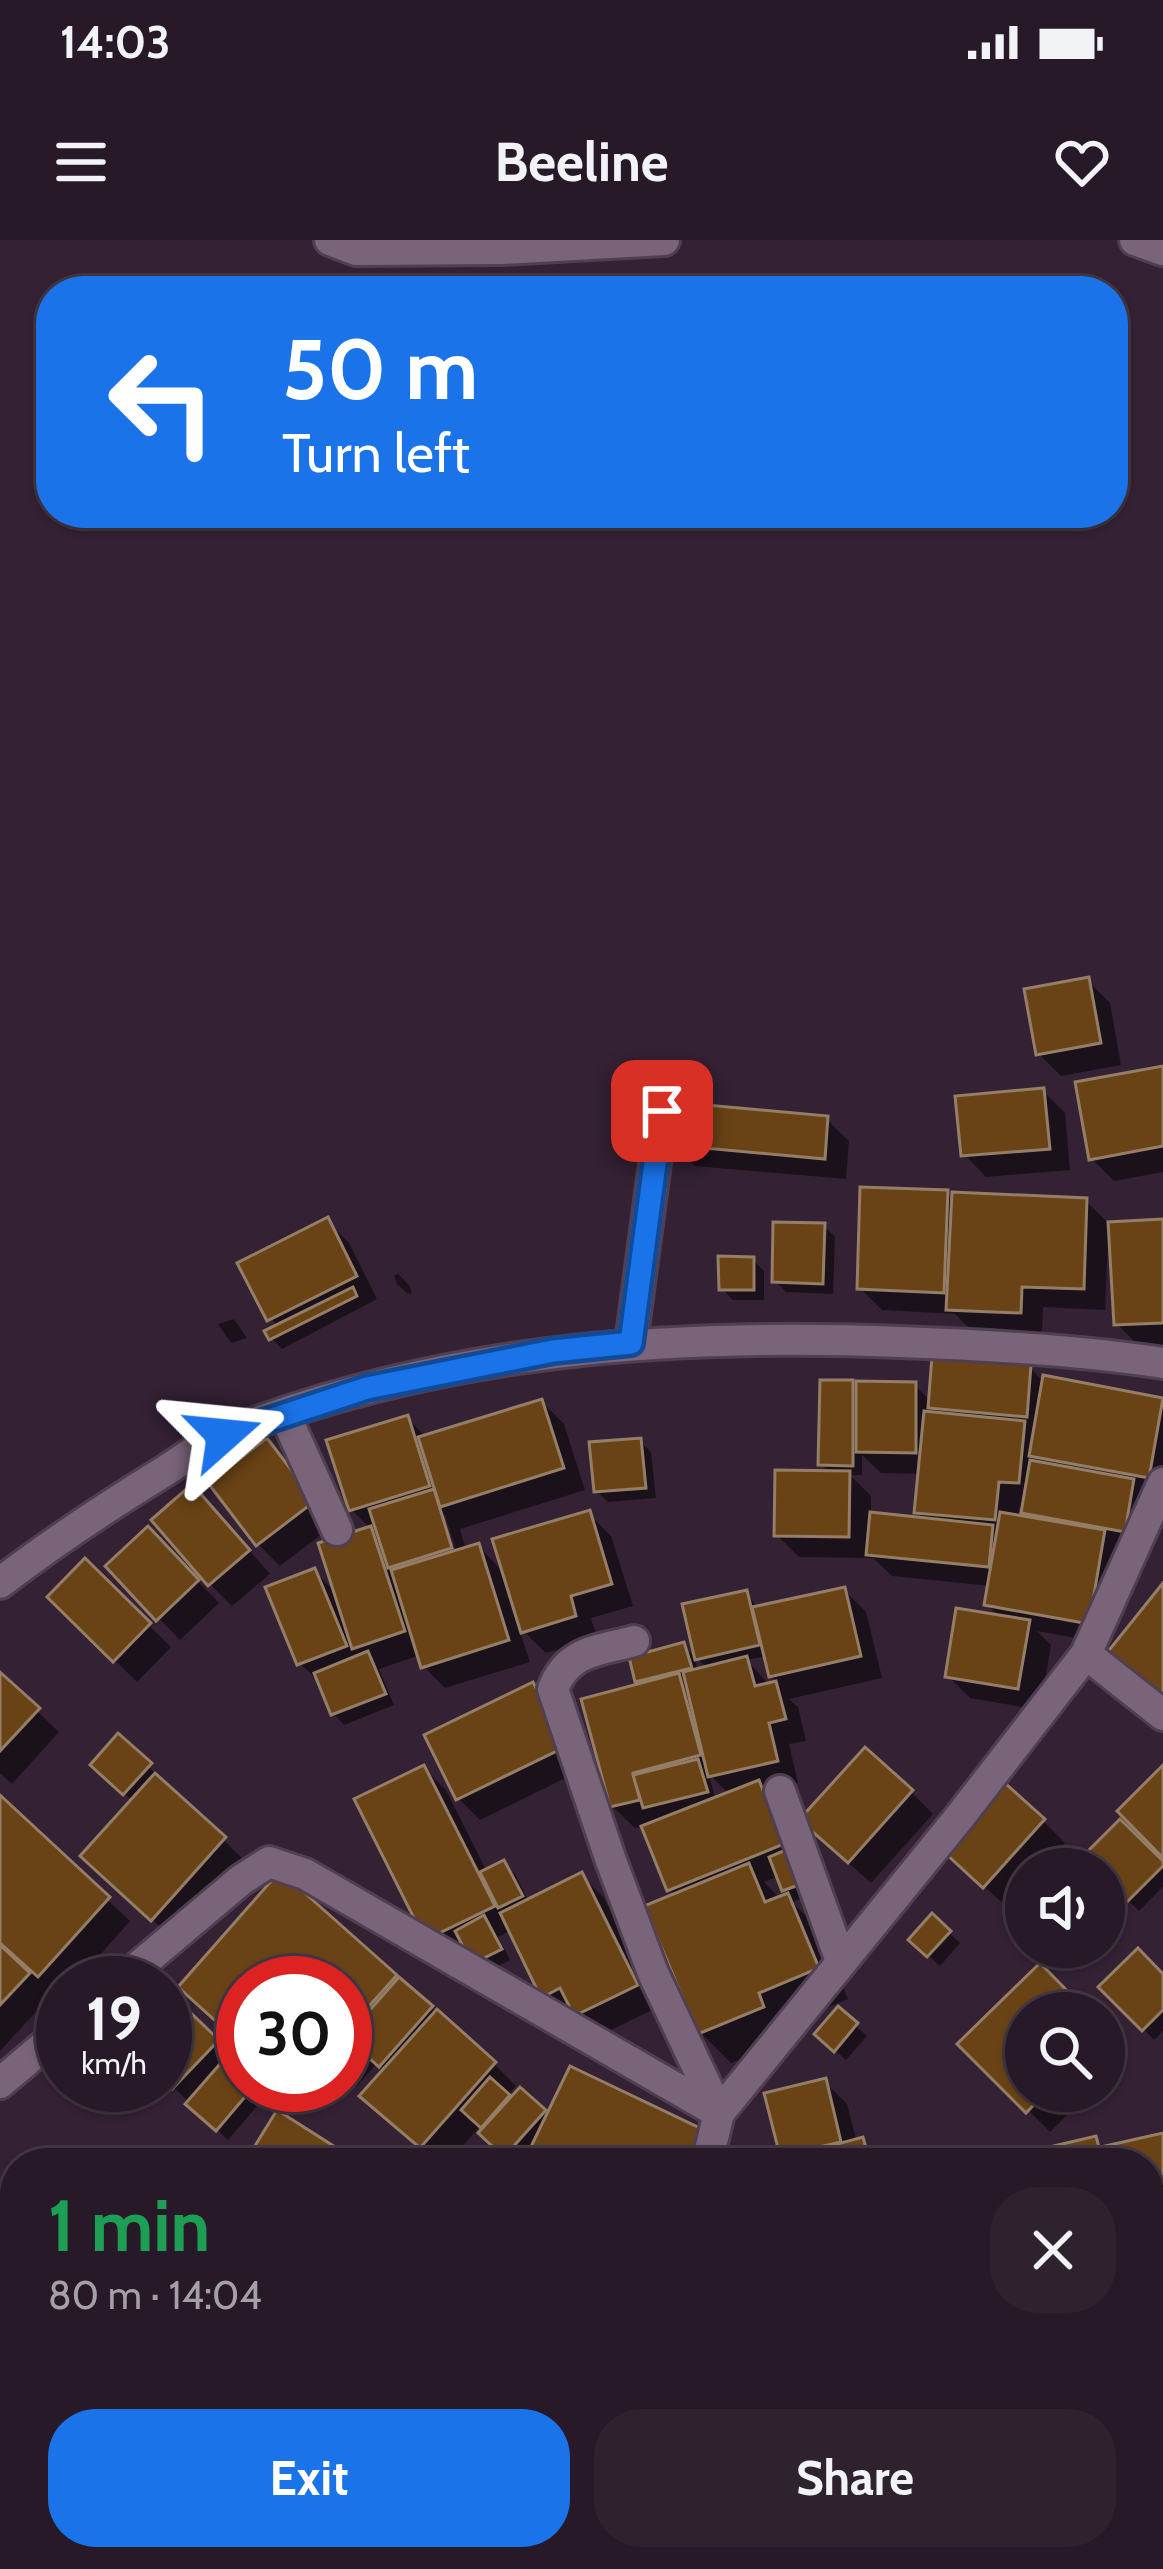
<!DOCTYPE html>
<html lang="en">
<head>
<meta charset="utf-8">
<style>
	:root { --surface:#271927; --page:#2f222f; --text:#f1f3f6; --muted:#a4a0a7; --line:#433844; --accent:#1a73e8 }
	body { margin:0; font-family:Cabin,sans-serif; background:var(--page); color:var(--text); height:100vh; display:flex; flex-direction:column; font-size:45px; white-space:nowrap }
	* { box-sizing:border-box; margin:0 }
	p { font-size:39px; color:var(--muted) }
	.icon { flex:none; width:66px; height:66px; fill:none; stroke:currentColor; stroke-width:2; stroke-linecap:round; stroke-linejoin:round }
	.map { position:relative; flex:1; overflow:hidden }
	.details { position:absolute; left:0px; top:1908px; width:1164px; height:423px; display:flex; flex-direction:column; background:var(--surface); border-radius:48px 48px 0 0; box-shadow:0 3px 9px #0004,0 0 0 3px var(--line) }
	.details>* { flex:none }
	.banner { position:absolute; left:36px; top:36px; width:1092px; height:252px; border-radius:48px; box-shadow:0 3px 9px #0004,0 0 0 3px var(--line); background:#1a73e8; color:#fff; overflow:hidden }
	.tools { position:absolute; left:1005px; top:1608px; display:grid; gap:24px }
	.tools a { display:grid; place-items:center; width:120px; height:120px; border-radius:50%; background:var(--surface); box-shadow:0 3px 9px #0004,0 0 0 3px var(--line); font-size:60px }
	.speed { position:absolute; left:36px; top:1716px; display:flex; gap:24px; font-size:60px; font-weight:700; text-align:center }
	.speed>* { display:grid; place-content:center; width:156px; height:156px; border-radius:50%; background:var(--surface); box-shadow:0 3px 9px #0004,0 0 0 3px var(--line); line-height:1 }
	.speed small { font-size:30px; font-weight:400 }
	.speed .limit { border:18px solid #d22; background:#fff; color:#111 }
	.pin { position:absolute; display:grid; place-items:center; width:102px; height:102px; color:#fff; margin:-51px; border-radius:24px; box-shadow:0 6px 18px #0006 }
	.me { position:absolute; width:132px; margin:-66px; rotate:72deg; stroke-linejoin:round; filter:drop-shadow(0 0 9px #0008) }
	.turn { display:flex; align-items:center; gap:42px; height:252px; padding:0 48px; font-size:54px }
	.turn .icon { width:156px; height:156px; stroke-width:2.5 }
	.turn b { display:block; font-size:84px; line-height:102px }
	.round { display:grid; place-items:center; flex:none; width:126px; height:126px; border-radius:48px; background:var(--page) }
	.headline { display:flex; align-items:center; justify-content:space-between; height:204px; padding:0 48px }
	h1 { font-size:72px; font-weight:700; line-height:90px; color:#1e9e55 }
	.cta { display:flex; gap:24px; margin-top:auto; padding:24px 48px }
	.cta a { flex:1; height:138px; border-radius:48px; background:var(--accent); color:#fff; font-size:48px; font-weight:700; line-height:138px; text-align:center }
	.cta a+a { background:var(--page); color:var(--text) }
	.status { display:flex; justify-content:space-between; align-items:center; height:84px; padding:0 60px; background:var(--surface); direction:ltr }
	.status svg { height:33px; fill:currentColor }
	header { display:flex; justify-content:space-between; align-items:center; height:156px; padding:0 48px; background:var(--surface); font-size:54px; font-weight:700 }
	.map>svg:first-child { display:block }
</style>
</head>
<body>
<div class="status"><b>14:03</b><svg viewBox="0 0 49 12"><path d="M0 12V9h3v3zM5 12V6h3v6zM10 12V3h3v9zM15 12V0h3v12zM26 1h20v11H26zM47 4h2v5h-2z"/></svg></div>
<header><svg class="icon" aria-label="menu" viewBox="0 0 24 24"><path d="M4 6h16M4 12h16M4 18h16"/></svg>Beeline<svg class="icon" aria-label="heart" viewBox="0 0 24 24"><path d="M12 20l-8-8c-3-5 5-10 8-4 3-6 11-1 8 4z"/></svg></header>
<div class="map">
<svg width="1163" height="2329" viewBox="0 0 1163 2329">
	<rect width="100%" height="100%" fill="#342134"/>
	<g fill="#0007" fill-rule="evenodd">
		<path d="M 1088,741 L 1110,763 L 1121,825 L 1061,836 L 1039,814 Z"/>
		<path d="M 1163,829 L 1163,932 L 1114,941 L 1092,919 Z"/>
		<path d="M 1043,851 L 1065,873 L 1070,930 L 986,937 L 964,914 Z"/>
		<path d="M 826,879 L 849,901 L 846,939 L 695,926 L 673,904 Z"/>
		<path d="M 947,953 L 954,960 L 1086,961 L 1108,983 L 1163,982 L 1163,1105 L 1139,1106 L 1117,1084 L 1112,1001 L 1108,1001 L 1105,1070 L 1043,1067 L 1042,1094 L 972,1091 L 955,1074 L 882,1070 L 860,1048 Z"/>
		<path d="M 327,981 L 349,1003 L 377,1059 L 282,1109 L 271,1098 L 277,1087 L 241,1024 Z"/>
		<path d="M 824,986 L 835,997 L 833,1054 L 786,1052 L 775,1041 Z"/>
		<path d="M 753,1020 L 764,1031 L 764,1060 L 733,1060 L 722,1049 Z"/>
		<path d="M 398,1034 L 409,1045 L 412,1053 L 408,1054 L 397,1044 L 394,1035 Z"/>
		<path d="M 234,1079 L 247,1098 L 231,1103 L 218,1084 Z"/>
		<path d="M 1030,1128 L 1045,1143 L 1163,1162 L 1163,1257 L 1127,1309 L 1110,1404 L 1037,1391 L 1051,1405 L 1040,1470 L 970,1458 L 948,1436 L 1001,1378 L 987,1364 L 990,1346 L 892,1336 L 873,1318 L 799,1317 L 777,1295 L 831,1234 L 821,1224 L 852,1143 L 859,1151 L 915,1145 L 931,1162 ZM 862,1215 L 881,1233 L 921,1234 L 917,1272 L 926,1281 L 871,1275 L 871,1256 L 850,1235 L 862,1235 ZM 1019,1267 L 1034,1281 L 1018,1279 Z"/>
		<path d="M 542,1162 L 564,1184 L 585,1250 L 460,1289 L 466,1310 L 478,1306 L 506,1335 L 589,1274 L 611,1296 L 633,1366 L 591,1378 L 597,1398 L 546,1413 L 518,1386 L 530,1422 L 445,1448 L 423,1426 L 420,1415 L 379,1429 L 394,1465 L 344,1485 L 334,1474 L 322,1445 L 300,1423 L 314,1331 L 337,1354 L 371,1289 L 352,1270 L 407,1178 L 427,1198 ZM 439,1275 L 445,1275 L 459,1321 L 454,1323 Z"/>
		<path d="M 640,1201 L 651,1212 L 656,1258 L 608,1262 L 597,1251 Z"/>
		<path d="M 267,1202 L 335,1284 L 280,1326 L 258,1304 Z"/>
		<path d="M 214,1270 L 270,1334 L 232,1366 L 210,1344 Z"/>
		<path d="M 148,1290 L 219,1363 L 180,1400 L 109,1327 Z"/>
		<path d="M 85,1322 L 171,1407 L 137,1442 L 51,1357 Z"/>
		<path d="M 844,1350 L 866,1372 L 882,1438 L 789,1459 L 798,1467 L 806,1501 L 789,1504 L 798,1543 L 765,1551 L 780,1566 L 818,1652 L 792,1662 L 818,1688 L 848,1759 L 788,1784 L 794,1798 L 731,1823 L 700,1792 L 676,1656 L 669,1649 L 644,1586 L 635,1588 L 612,1566 L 643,1445 L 638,1441 L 683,1406 L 694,1417 L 698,1431 L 708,1429 L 697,1418 L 746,1353 L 759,1369 ZM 767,1416 L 771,1435 L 780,1444 L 770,1446 L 747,1420 ZM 708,1533 L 730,1555 L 716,1560 ZM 779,1636 L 790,1656 L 781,1659 L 764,1642 Z"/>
		<path d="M 0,1436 L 59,1492 L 12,1544 L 0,1533 Z"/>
		<path d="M 532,1446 L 555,1468 L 584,1529 L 480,1580 L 458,1558 Z"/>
		<path d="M 118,1497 L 246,1622 L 175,1700 L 106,1638 L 133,1561 L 94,1525 Z"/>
		<path d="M 424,1528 L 446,1550 L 487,1632 L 504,1623 L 515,1634 L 529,1662 L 582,1636 L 604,1658 L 658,1767 L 599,1796 L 543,1756 L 511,1690 L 498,1697 L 510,1720 L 485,1733 L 428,1699 Z"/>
		<path d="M 911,1552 L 933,1574 L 871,1643 L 825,1602 Z"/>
		<path d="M 0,1559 L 130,1681 L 75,1743 L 63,1743 L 62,1757 L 55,1751 L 0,1811 Z"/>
		<path d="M 1043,1581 L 1065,1603 L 1044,1629 L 1026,1629 L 1026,1646 L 1007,1667 L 971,1635 Z"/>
		<path d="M 1163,1625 L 1163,1647 L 1139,1671 L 1104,1637 L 1104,1629 L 1096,1629 Z"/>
		<path d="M 280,1635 L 494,1824 L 516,1846 L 507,1856 L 512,1861 L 520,1851 L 549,1877 L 704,1894 L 726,1916 L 722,1923 L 534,1923 L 526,1915 L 514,1923 L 482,1893 L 486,1890 L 481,1885 L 448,1923 L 438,1923 L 385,1878 L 386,1830 L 377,1823 L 356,1847 L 345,1837 L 345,1743 L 243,1743 L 243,1805 L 213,1778 Z"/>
		<path d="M 932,1677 L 960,1703 L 940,1726 L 912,1700 Z"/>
		<path d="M 1040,1727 L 1086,1773 L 1026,1773 L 1026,1851 L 1091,1851 L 1050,1892 L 962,1804 Z"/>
		<path d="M 1163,1738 L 1163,1791 L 1154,1800 L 1103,1747 Z"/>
		<path d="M 169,1756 L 239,1824 L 228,1835 L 259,1864 L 228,1900 L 165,1839 L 165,1760 Z"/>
		<path d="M 838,1770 L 867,1796 L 846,1820 L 818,1794 Z"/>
		<path d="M 1104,1792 L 1127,1816 L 1104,1839 Z"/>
		<path d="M 825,1842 L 847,1864 L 857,1902 L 862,1901 L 873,1912 L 876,1923 L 792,1923 L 783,1915 Z"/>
		<path d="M 1163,1896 L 1163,2022 L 1149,2025 L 1149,1923 L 1011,1923 L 1095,1900 L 1105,1909 Z"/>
		<path d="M 0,1949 L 15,1965 L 15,2060 L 4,2049 L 0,2053 Z"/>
		<path d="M 1163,2059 L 1163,2225 L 1149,2211 L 1149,2064 Z"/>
		<path d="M 15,2064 L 15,2091 L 2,2078 Z"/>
		<path d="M 0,2205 L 15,2227 L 15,2268 L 0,2277 Z"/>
		<path d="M 1163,2259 L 1163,2301 L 1150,2263 Z"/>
		<path d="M 205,2316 L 245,2316 L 245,2329 L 204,2329 Z"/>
		<path d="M 458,2316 L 591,2316 L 590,2329 L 457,2329 Z"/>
		<path d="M 633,2316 L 733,2316 L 734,2329 L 634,2329 Z"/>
		<path d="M 747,2316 L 783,2316 L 751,2320 Z"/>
		<path d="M 837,2316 L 1084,2316 L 1085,2322 L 1099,2318 L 1110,2329 L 1068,2329 L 1066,2322 L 1055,2325 L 1059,2329 L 1042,2329 L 1048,2327 L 1042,2322 L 993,2329 L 932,2329 L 931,2320 L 911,2323 L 917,2329 L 892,2329 L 892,2326 L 850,2329 Z"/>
	</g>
	<g fill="#694315" stroke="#947e67" stroke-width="3">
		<path d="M 1089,737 L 1101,803 L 1036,815 L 1024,749 Z"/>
		<path d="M 1163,826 L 1163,906 L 1089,920 L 1075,842 Z"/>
		<path d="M 1044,848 L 1050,909 L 961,916 L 955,856 Z"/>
		<path d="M 673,862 L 828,876 L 825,919 L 670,905 Z"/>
		<path d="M 860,947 L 948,950 L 944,1053 L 857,1049 Z"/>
		<path d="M 952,952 L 1087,958 L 1084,1049 L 1022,1047 L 1021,1073 L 946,1070 Z"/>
		<path d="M 328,977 L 357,1036 L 267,1081 L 237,1023 Z"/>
		<path d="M 1163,979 L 1163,1083 L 1114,1085 L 1108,982 Z"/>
		<path d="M 773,982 L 825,983 L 823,1044 L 772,1042 Z"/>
		<path d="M 718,1016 L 754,1017 L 754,1050 L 719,1050 Z"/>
		<path d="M 353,1047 L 357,1056 L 269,1100 L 264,1091 Z"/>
		<path d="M 932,1116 L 1031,1125 L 1027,1177 L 928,1168 Z"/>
		<path d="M 1043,1135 L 1163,1158 L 1149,1238 L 1029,1216 Z"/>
		<path d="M 820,1140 L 853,1140 L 853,1226 L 818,1225 Z"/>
		<path d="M 856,1141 L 916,1142 L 916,1213 L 856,1212 Z"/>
		<path d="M 542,1159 L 564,1228 L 440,1267 L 418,1197 Z"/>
		<path d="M 924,1171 L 1025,1181 L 1019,1243 L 999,1242 L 995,1280 L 914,1273 Z"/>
		<path d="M 408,1175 L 430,1246 L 349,1271 L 326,1200 Z"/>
		<path d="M 267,1198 L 315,1261 L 256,1306 L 208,1243 Z"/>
		<path d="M 641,1198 L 646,1248 L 594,1252 L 589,1202 Z"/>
		<path d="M 1030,1220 L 1134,1239 L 1125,1292 L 1021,1273 Z"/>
		<path d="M 775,1230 L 850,1231 L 849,1297 L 774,1296 Z"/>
		<path d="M 192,1244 L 250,1310 L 208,1346 L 151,1280 Z"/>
		<path d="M 434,1249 L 452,1308 L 388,1328 L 369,1269 Z"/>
		<path d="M 590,1270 L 612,1344 L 571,1356 L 576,1376 L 521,1393 L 492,1299 Z"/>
		<path d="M 870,1272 L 993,1285 L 989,1327 L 866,1315 Z"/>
		<path d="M 1000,1272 L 1105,1290 L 1089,1384 L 984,1365 Z"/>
		<path d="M 148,1286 L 199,1340 L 156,1381 L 105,1326 Z"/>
		<path d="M 371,1286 L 405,1391 L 352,1409 L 318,1303 Z"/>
		<path d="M 479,1303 L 509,1400 L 421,1428 L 391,1330 Z"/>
		<path d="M 85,1318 L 151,1383 L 113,1422 L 47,1357 Z"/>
		<path d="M 315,1328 L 347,1406 L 297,1425 L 265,1347 Z"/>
		<path d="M 1163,1343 L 1163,1460 L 1106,1414 Z"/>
		<path d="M 845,1347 L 861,1416 L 769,1437 L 752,1367 Z"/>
		<path d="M 747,1350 L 760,1405 L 695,1420 L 682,1364 Z"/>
		<path d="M 956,1368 L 1030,1380 L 1018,1449 L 945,1437 Z"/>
		<path d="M 684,1402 L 692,1428 L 635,1442 L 629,1417 Z"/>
		<path d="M 368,1411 L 386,1454 L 331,1475 L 314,1433 Z"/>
		<path d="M 747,1416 L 755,1446 L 776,1441 L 786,1479 L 769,1483 L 778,1521 L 708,1537 L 683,1432 Z"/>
		<path d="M 0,1432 L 40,1468 L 0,1511 Z"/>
		<path d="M 679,1433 L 701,1515 L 633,1533 L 640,1560 L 610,1567 L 581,1459 Z"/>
		<path d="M 533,1442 L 565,1507 L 456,1560 L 424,1495 Z"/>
		<path d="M 118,1493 L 152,1523 L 123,1555 L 90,1525 Z"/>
		<path d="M 865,1507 L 913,1550 L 848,1623 L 799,1580 Z"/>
		<path d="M 698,1519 L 708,1552 L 643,1568 L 633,1535 Z"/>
		<path d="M 424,1525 L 495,1666 L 425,1700 L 354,1559 Z"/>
		<path d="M 1163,1525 L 1163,1618 L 1117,1571 Z"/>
		<path d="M 155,1533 L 226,1597 L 151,1681 L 80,1616 Z"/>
		<path d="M 759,1540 L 784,1604 L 667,1651 L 641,1586 Z"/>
		<path d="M 1006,1544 L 1045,1579 L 983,1648 L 945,1613 Z"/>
		<path d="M 0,1555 L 110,1657 L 38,1737 L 0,1703 Z"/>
		<path d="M 1120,1579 L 1163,1621 L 1163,1626 L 1126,1663 L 1104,1641 L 1104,1629 L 1092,1629 L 1081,1618 Z"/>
		<path d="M 795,1606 L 810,1641 L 782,1651 L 769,1617 Z"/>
		<path d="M 504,1620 L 523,1656 L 498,1668 L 480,1632 Z"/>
		<path d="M 749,1623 L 765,1662 L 788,1653 L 819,1728 L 759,1753 L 764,1767 L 698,1794 L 644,1666 Z"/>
		<path d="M 280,1631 L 397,1735 L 345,1793 L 345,1743 L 243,1743 L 243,1806 L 178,1747 Z"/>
		<path d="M 582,1632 L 638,1745 L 574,1776 L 560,1748 L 541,1758 L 500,1673 Z"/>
		<path d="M 932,1673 L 951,1691 L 927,1717 L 908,1700 Z"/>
		<path d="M 484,1675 L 502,1709 L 472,1724 L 455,1691 Z"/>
		<path d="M 0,1705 L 30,1733 L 0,1765 Z"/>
		<path d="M 1138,1708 L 1163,1734 L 1163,1770 L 1142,1791 L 1098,1747 Z"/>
		<path d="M 1040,1723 L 1089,1773 L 1026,1773 L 1026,1851 L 1047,1851 L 1026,1873 L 957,1804 Z"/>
		<path d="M 399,1737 L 433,1766 L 379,1827 L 346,1797 Z"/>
		<path d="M 169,1752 L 219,1800 L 172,1849 L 165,1842 L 165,1756 Z"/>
		<path d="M 838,1766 L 858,1783 L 834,1812 L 814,1794 Z"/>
		<path d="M 437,1769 L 496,1822 L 420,1908 L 359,1856 Z"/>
		<path d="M 220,1824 L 250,1851 L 216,1891 L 185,1864 Z"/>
		<path d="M 570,1826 L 706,1891 L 690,1923 L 534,1923 L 525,1919 Z"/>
		<path d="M 490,1837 L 510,1855 L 481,1888 L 461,1870 Z"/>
		<path d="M 826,1838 L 841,1902 L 780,1916 L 764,1853 Z"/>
		<path d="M 520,1847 L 546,1870 L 504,1917 L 478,1893 Z"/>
		<path d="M 277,1870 L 343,1912 L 335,1923 L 265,1923 L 250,1914 Z"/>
		<path d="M 1163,1893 L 1163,1980 L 1149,1983 L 1149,1923 L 1105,1923 L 1101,1907 Z"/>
		<path d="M 1096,1896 L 1103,1923 L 1008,1923 L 1007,1917 Z"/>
		<path d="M 863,1897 L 870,1923 L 818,1923 L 815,1910 Z"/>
		<path d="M 0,1947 L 15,1963 L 15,2027 L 0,2041 Z"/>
		<path d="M 1163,2056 L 1163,2204 L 1149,2209 L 1149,2061 Z"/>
		<path d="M 0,2205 L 15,2229 L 15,2251 L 0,2260 Z"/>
		<path d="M 202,2316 L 235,2316 L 236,2329 L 201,2329 Z"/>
		<path d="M 455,2316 L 568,2316 L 567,2329 L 454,2329 Z"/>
		<path d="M 630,2316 L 714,2316 L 715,2329 L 631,2329 Z"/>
		<path d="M 968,2316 L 970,2329 L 929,2329 L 928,2321 Z"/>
		<path d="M 1100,2316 L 1103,2329 L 1065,2329 L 1063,2324 Z"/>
	</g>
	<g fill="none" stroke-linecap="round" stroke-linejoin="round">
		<g stroke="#4f3f50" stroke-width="36">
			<g id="minor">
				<path d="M 330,0 L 356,10 L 502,9 L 664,0"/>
				<path d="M 1135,0 L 1163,10"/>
				<path d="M 631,1103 L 662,871"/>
				<path d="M 285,1175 L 337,1290"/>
				<path d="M 0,1343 C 53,1302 108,1266 165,1231 C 185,1218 206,1202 228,1193 C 445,1109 669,1093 900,1102 C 987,1105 1077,1110 1163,1123"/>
				<path d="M 634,1401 C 598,1411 568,1410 553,1449 L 610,1618 L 653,1733 L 719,1873"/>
				<path d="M 1086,1414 L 1163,1475"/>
				<path d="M 780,1551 L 841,1721"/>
				<path d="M 119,1743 L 241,1640 L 269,1622 L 305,1634 L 719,1873"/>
				<path d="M 0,1843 L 63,1790"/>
				<path d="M 707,1923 L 719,1873 L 958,1579 L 1086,1414 L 1163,1243"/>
				<path d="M 1149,2048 L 1163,2040"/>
				<path d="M 1149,2294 L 1159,2329"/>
				<path d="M 30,2329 L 59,2316"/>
				<path d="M 599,2329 L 600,2316"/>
			</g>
		</g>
		<use href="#minor" stroke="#7a647a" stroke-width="30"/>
	</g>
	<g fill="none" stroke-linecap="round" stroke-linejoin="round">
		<g stroke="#114b97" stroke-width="30">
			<path id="route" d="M 224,1195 L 367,1148 L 553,1111 L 631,1103 L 662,871"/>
		</g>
		<use href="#route" stroke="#1a73e8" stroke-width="21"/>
	</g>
</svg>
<div class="tools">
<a><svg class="icon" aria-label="sound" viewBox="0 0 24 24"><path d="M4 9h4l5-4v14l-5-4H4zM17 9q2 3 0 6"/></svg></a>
<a><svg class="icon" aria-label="search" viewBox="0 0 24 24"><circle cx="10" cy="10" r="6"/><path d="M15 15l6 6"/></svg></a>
</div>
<div class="speed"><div>19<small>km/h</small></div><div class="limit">30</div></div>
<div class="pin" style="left:662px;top:871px;background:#d93025"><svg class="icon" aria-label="arrive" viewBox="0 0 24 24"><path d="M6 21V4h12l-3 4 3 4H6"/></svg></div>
<svg class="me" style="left:224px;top:1195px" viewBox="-20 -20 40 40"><path d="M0-17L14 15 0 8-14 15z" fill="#1a73e8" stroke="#fff" stroke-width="4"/></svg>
<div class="banner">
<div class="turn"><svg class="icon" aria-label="left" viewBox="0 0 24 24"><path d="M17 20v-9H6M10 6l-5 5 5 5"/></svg><div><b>50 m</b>Turn left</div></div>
</div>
<section class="details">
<div class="headline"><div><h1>1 min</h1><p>80 m · 14:04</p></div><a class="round"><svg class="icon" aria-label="close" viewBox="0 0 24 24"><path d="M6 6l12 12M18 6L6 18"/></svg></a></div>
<div class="cta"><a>Exit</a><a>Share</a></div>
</section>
</div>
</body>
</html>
